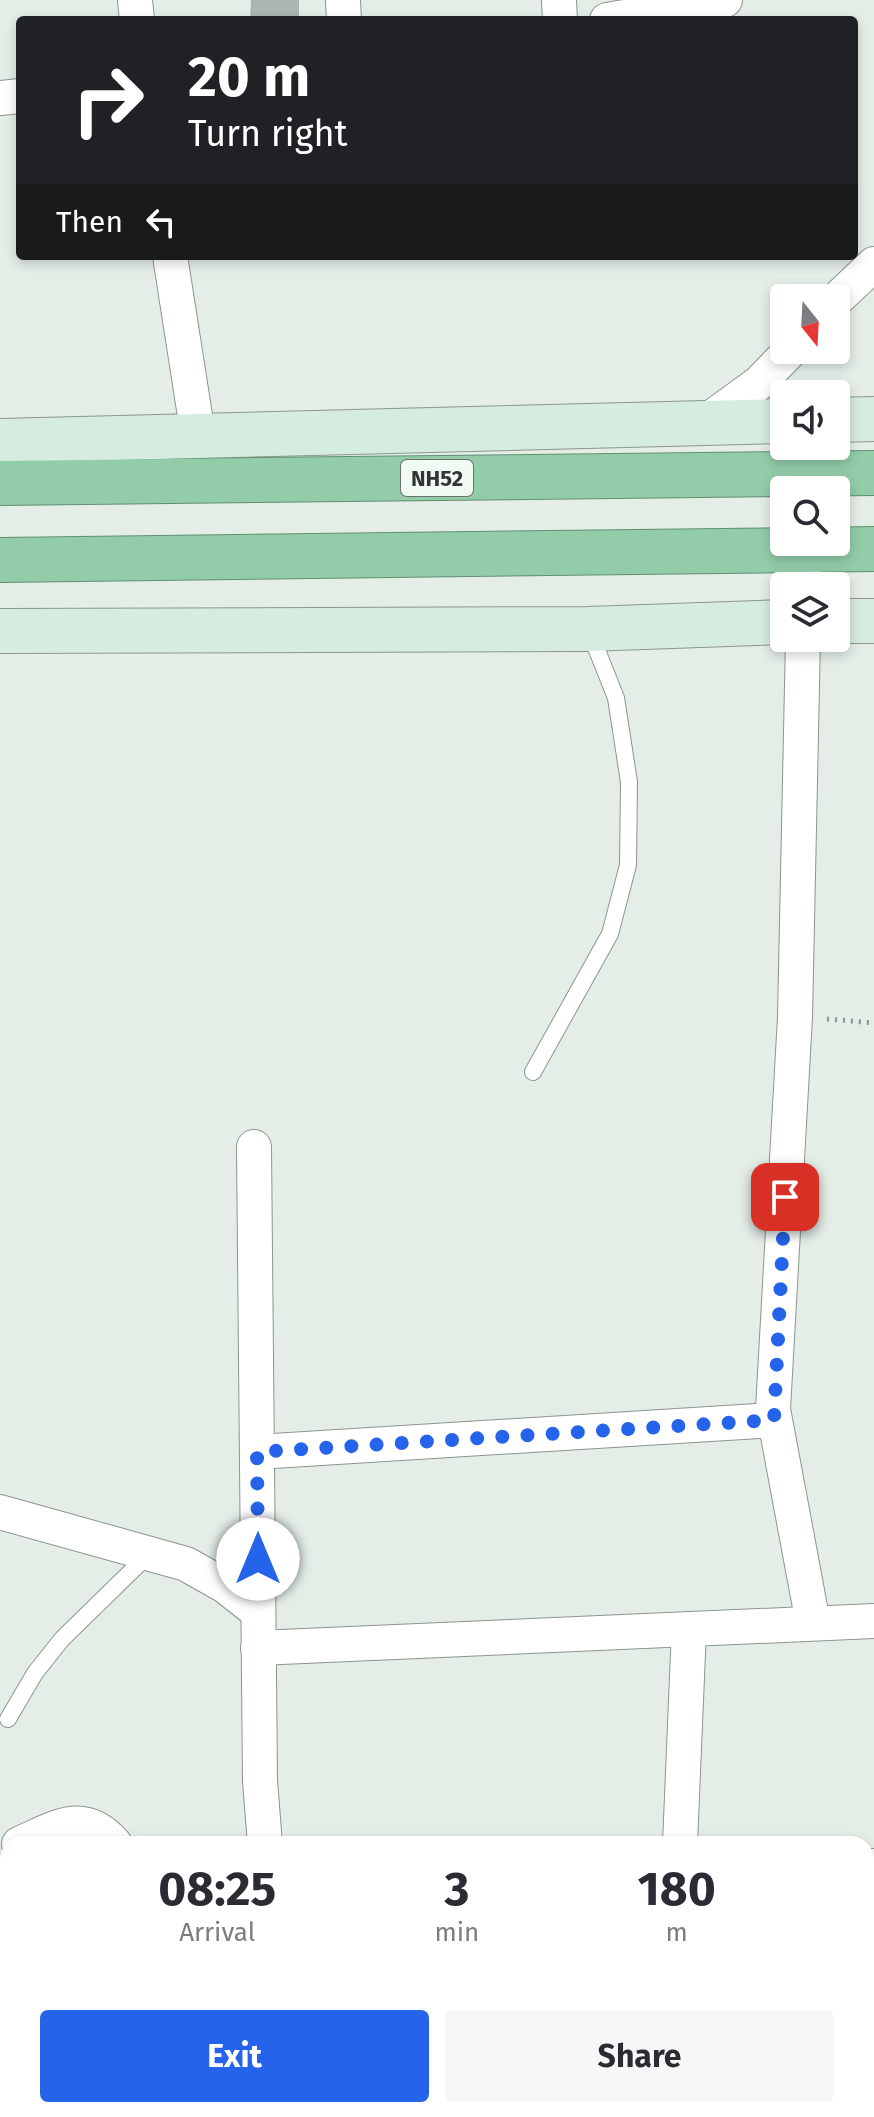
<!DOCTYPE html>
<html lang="en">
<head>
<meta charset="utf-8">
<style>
	:root { --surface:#fff; --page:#f7f7f7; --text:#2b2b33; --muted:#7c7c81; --accent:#2563eb }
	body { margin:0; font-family:"Fira Sans",sans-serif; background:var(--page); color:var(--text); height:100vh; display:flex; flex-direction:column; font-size:30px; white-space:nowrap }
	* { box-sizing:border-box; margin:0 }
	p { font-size:26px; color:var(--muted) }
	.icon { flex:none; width:44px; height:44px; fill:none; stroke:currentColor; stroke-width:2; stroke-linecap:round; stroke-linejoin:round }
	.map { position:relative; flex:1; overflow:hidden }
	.details { position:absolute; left:0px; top:1836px; width:874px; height:282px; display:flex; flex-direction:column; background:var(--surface); border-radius:24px 24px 0 0; box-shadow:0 4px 12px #0003 }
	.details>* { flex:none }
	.banner { position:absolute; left:16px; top:16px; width:842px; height:244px; border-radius:8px; box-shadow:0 4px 12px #0003; background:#202124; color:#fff; overflow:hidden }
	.needle { width:52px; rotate:162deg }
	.controls { position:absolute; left:770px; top:284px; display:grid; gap:16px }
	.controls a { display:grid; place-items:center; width:80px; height:80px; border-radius:8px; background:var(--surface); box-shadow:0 4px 12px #0003; font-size:40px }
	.pin { position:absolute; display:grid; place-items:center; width:68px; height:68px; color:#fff; margin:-34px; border-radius:16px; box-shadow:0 4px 12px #0006 }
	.me { position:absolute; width:88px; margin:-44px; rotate:0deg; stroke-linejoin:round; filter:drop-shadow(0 0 6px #0008) }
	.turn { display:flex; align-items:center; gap:28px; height:168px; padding:0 40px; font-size:36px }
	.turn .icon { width:104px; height:104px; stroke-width:2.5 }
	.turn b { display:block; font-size:56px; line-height:68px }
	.then { display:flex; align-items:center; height:76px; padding:0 40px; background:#0003; gap:16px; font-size:30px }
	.eta { display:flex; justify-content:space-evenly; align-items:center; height:136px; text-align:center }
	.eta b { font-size:48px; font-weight:700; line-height:56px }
	.action { display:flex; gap:16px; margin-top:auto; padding:16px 40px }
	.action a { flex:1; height:92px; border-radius:8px; background:var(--accent); color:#fff; font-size:32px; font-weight:700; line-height:92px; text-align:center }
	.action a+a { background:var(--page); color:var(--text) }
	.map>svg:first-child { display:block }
</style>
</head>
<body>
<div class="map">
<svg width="874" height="2117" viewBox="0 0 874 2117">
	<rect width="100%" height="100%" fill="#e4eee7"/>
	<g fill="#acb5af">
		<path d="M 251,0 L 299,0 L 299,20 L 250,20 Z"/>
		<path d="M 874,2001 L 874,2056 L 866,2056 L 866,2002 Z"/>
		<rect x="741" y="2110" width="78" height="7"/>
	</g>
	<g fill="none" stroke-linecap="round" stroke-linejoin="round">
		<g stroke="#8c958f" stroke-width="18">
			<g id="service">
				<path d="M 533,1072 L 610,934 L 628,865 L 629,782 L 616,698 L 589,630"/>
				<path d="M 8,1719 L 35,1673 L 62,1639 L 149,1554"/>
			</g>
		</g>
		<g stroke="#8c958f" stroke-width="36">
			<g id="minor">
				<path d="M 135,0 L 137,20"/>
				<path d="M 343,0 L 344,20"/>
				<path d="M 559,0 L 560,20"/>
				<path d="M 607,20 L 725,0"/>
				<path d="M 0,98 L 20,96"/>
				<path d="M 170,256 L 198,435"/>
				<path d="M 836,300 L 874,264"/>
				<path d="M 704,423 L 759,383 L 791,350"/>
				<path d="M 803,586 L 803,550"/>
				<path d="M 803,638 L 795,1017 L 773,1409 L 813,1623"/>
				<path d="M 254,1147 L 260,1781 L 265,1844"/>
				<path d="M 257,1452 L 774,1420"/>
				<path d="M 0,1512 L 186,1564 L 225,1586 L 258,1612"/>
				<path d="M 258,1648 L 874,1621"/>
				<path d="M 19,1844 C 56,1828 83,1807 115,1844"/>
				<path d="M 680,1844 L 689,1629"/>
				<path d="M 866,1866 L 874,1866"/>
				<path d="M 0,1987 L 8,1985"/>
				<path d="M 866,2083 L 874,2083"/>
				<path d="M 292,2110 L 292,2117"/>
				<path d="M 116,2117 L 122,2110"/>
				<path d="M 505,2117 L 505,2110"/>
			</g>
		</g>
		<g stroke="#8c958f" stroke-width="46">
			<g id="secondary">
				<path d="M 836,420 L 874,419"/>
				<path d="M 0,441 L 784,421"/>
				<path d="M 836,621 L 874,621"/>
				<path d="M 0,631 L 588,629 L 784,622"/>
			</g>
		</g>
		<g stroke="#608f71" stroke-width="46">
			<g id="trunk">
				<path d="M 0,483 L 874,473"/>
				<path d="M 0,560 L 874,549"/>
			</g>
		</g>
		<path stroke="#8c928e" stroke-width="5" stroke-dasharray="2 6" stroke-linecap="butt" d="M 827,1019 L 874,1023"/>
		<use href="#service" stroke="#fff" stroke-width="16"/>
		<use href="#minor" stroke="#fff" stroke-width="34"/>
		<use href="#secondary" stroke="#d6ecde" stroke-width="44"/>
		<use href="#trunk" stroke="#93cca8" stroke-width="44"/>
	</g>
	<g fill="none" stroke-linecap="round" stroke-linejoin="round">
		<path stroke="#2563eb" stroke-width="14" stroke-dasharray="0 25.2" d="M 258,1559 L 257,1452 L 774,1420 L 785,1197"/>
	</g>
	<g text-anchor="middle" stroke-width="6" stroke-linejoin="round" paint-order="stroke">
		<rect fill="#f1fbf4" stroke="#6b706d" stroke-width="2" x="401" y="460" width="72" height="36" rx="6"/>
		<g font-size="22" font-weight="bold" fill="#323533">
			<text x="437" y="486">NH52</text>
		</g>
	</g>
</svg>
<div class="controls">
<a><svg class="needle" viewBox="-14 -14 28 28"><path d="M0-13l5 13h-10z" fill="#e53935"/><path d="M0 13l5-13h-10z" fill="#7c7c81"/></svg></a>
<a><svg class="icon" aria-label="sound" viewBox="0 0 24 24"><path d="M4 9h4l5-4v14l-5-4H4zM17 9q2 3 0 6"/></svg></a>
<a><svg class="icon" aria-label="search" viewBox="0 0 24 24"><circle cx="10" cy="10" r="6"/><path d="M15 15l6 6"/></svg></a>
<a><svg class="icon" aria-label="layers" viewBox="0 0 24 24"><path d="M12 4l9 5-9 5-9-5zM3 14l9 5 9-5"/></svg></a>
</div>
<div class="pin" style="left:785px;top:1197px;background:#d93025"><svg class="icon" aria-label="arrive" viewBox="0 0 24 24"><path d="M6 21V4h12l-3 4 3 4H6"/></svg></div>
<svg class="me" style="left:258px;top:1559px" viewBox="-20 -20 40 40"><circle r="19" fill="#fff"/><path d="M0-13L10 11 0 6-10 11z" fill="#2563eb"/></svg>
<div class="banner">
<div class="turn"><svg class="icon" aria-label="right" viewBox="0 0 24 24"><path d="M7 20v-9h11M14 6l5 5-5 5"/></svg><div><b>20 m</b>Turn right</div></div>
<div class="then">Then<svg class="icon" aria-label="left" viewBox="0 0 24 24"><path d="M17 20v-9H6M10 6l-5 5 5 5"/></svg></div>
</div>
<section class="details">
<div class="eta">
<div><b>08:25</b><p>Arrival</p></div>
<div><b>3</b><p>min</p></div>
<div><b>180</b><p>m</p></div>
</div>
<div class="action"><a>Exit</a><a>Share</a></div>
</section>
</div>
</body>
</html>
